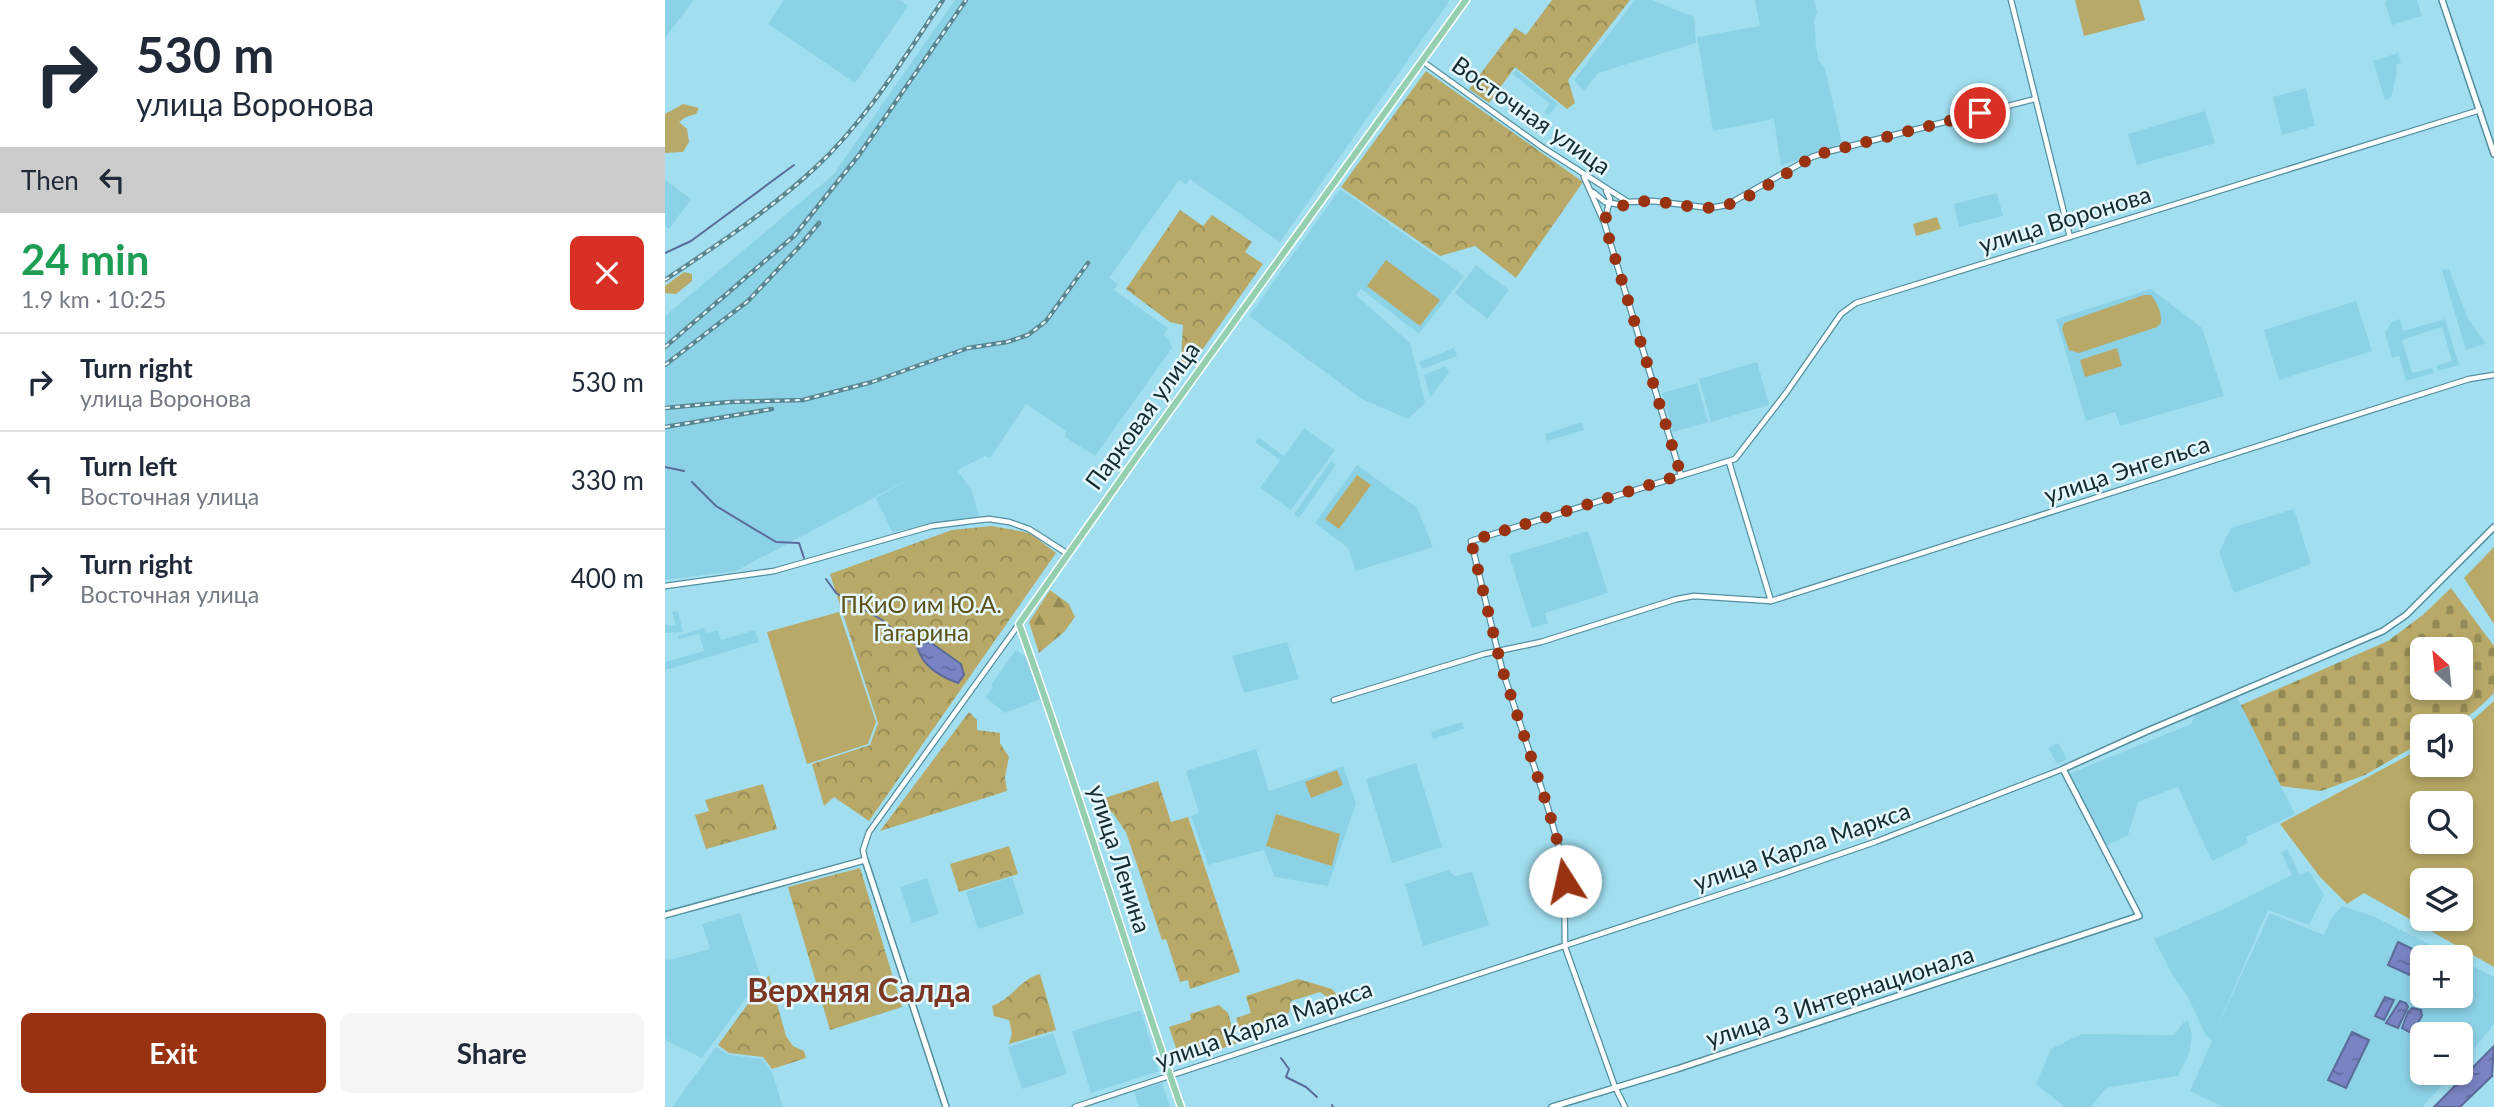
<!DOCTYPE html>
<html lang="en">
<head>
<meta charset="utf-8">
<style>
	:root { --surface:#fff; --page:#f6f6f7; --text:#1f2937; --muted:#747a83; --line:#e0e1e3; --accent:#993211 }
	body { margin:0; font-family:Lato,sans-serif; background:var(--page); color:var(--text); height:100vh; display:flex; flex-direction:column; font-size:26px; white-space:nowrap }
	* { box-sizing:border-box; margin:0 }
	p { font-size:23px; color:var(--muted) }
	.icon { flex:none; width:38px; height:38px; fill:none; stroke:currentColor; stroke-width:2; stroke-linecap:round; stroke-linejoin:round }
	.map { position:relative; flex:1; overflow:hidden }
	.panel { display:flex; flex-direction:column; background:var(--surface); width:665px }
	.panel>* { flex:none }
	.banner { background:#fff; color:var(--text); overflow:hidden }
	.needle { width:46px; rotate:333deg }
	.controls { position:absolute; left:1745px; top:637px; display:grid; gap:14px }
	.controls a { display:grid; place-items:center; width:63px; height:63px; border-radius:10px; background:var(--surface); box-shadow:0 4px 10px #0003; font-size:35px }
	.pin { position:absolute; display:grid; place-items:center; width:60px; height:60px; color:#fff; margin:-30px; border:4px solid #fff; border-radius:50%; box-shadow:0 2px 7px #0007 }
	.me { position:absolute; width:77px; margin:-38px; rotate:350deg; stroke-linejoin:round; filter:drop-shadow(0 0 5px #0008) }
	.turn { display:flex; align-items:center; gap:24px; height:147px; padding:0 21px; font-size:32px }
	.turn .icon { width:91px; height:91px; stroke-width:2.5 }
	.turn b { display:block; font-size:49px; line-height:60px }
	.then { display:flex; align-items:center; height:66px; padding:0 21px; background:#0003; gap:14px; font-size:26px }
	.round { display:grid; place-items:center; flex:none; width:74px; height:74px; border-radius:10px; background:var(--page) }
	.headline { display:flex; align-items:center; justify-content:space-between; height:119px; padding:0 21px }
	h1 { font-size:42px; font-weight:700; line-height:52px; color:#1e9e55 }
	.cta { display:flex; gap:14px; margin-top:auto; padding:14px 21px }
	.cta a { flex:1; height:80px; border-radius:10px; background:var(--accent); color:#fff; font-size:28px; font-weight:700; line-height:80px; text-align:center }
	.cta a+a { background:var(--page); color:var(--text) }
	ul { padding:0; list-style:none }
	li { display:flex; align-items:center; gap:21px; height:98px; padding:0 21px; border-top:2px solid var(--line) }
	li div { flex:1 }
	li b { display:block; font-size:26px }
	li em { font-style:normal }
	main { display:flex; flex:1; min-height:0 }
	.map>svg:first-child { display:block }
</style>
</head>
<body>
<main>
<section class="panel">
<div class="banner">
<div class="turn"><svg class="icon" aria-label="right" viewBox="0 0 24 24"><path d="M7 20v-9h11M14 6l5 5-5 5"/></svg><div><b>530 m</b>улица Воронова</div></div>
<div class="then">Then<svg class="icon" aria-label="left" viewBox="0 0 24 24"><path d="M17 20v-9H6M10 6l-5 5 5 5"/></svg></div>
</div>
<div class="headline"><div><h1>24 min</h1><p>1.9 km · 10:25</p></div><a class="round" style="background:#d93025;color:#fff"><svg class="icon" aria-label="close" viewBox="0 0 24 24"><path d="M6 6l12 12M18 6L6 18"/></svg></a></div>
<ul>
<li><svg class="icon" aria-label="right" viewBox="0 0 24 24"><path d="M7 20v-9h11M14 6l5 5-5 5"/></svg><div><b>Turn right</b><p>улица Воронова</p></div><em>530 m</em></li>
<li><svg class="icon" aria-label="left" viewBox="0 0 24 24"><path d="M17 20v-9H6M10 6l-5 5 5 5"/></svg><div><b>Turn left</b><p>Восточная улица</p></div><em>330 m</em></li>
<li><svg class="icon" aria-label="right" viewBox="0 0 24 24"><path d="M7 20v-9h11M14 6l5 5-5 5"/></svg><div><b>Turn right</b><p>Восточная улица</p></div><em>400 m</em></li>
</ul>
<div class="cta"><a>Exit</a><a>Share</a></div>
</section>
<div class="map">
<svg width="1829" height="1107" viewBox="0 0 1829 1107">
	<defs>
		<pattern id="forest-firs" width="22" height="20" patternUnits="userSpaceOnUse" patternTransform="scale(1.75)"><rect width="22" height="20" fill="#b8a968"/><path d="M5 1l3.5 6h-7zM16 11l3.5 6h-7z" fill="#948a56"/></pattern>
		<pattern id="cemetery-stones" width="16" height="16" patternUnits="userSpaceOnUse" patternTransform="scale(1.75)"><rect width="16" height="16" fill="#b8a968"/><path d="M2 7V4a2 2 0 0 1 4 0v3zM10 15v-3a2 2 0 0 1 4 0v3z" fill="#948a56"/></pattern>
		<pattern id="park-crowns" width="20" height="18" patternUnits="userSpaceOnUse" patternTransform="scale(1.75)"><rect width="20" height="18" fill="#b8a968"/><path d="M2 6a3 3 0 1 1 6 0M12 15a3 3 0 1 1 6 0" fill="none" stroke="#948a56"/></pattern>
		<pattern id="water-ripples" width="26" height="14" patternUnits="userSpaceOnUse" patternTransform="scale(1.75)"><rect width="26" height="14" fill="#7a84c4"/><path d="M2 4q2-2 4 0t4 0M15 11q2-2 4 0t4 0" fill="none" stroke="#636ca0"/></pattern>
	</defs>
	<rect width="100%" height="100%" fill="#a1dff0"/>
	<g fill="#8cd2e6">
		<path d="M 0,0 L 29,0 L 0,38 Z"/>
		<path d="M 119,0 L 234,0 L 243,6 L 190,83 L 103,24 Z"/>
		<path d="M 290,0 L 785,0 L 615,242 L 525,179 L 521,185 L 514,180 L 444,278 L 453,284 L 449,290 L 503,328 L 499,335 L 504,339 L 507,348 L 430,456 L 400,437 L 401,431 L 361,404 L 325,458 L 320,456 L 292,470 L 307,491 L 314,516 L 227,532 L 211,498 L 246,478 L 71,571 L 0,580 L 0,316 L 168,175 Z"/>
		<path d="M 970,0 L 987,0 L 1029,17 L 1031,43 L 933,73 L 919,91 L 909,80 Z"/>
		<path d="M 1090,0 L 1149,0 L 1152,12 L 1149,21 L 1151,46 L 1154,61 L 1160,68 L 1177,143 L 1116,166 L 1109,119 L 1048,131 L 1035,53 L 1032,37 L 1095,26 Z"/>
		<path d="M 1722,0 L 1752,0 L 1757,16 L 1727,25 L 1720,3 Z"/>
		<path d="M 1733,53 L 1736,63 L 1731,65 L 1732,72 L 1726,98 L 1720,100 L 1708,61 Z"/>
		<path d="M 851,70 L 893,104 L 884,115 L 879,112 L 885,104 L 848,74 Z"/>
		<path d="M 1641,88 L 1650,126 L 1617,135 L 1608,97 Z"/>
		<path d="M 1540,111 L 1550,143 L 1472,165 L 1463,134 Z"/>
		<path d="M 0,180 L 26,199 L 4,229 L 0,226 Z"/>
		<path d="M 675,189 L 799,276 L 754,334 L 696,289 L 691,295 L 745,343 L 760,403 L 743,419 L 697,399 L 584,316 Z"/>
		<path d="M 1332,193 L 1338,216 L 1294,227 L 1289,204 Z"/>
		<path d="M 811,265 L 844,290 L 822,319 L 790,293 Z"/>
		<path d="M 1784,269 L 1803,319 L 1821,343 L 1801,350 L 1777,270 Z"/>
		<path d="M 1486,289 L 1537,328 L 1559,396 L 1455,426 L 1450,412 L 1421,421 L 1391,319 Z"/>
		<path d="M 1691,301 L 1707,351 L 1614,380 L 1599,330 Z"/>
		<path d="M 1735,319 L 1738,331 L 1780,319 L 1794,365 L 1773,371 L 1771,366 L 1787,361 L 1777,327 L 1737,340 L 1747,373 L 1767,368 L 1769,373 L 1741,381 L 1734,356 L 1727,358 L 1720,333 L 1727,322 Z"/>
		<path d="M 789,348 L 792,356 L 757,369 L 754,362 Z"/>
		<path d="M 1092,362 L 1104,405 L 1046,422 L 1034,379 Z"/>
		<path d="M 781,366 L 784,373 L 765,397 L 759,375 Z"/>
		<path d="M 1032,383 L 1043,422 L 1008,432 L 997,393 Z"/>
		<path d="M 917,422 L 919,430 L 882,441 L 880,434 Z"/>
		<path d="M 639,428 L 670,450 L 626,510 L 595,488 L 615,460 L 590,442 L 594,438 L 619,456 Z"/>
		<path d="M 666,461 L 671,465 L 634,518 L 629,514 Z"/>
		<path d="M 692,465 L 752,508 L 768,547 L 691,571 L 683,548 L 650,523 Z"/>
		<path d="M 1629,509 L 1646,564 L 1569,593 L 1554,552 L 1566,528 Z"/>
		<path d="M 923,531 L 943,593 L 880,613 L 883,623 L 867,628 L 844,555 Z"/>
		<path d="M 13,611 L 18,632 L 0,633 L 0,625 L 11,626 L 7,612 Z"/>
		<path d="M 39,628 L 41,633 L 53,630 L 56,640 L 90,630 L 94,642 L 0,670 L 0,662 L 39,651 L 34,634 L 14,639 L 13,636 Z"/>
		<path d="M 622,642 L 634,679 L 579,693 L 567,656 Z"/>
		<path d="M 351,650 L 366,661 L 379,698 L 340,713 L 320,697 L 328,687 L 326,685 Z"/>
		<path d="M 1572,697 L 1630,814 L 1581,837 L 1583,843 L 1547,861 L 1513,787 L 1473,802 L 1463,835 L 1441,846 L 1404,774 L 1526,724 L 1531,714 Z"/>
		<path d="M 797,722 L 799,729 L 768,739 L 766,732 Z"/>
		<path d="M 1393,743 L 1402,759 L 1392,764 L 1383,748 Z"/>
		<path d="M 591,749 L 604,791 L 678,766 L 691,803 L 663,886 L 610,877 L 599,850 L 543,865 L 526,816 L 534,813 L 521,771 Z"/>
		<path d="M 751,763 L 777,847 L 727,863 L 701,779 Z"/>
		<path d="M 1622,849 L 1635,875 L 1644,871 L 1659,895 L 1644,925 L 1603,910 L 1549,1034 L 1605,913 L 1659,935 L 1666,919 L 1677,906 L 1708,916 L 1790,957 L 1757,957 L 1757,996 L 1796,996 L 1796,960 L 1829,977 L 1829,1024 L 1796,1065 L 1796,1034 L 1757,1034 L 1757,1073 L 1788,1073 L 1757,1107 L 1558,1107 L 1525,1091 L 1547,1041 L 1540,1034 L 1523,997 L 1507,974 L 1489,939 L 1561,908 L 1627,875 L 1616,852 Z"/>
		<path d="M 783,870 L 790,876 L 807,872 L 824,925 L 758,946 L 740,884 Z"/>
		<path d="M 347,877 L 359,914 L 313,929 L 301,892 Z"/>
		<path d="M 262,878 L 274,914 L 247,923 L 235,887 Z"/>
		<path d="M 75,913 L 96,978 L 37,1058 L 2,1041 L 0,1036 L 0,959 L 5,960 L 45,949 L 37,924 Z"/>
		<path d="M 476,1010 L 494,1071 L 426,1093 L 407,1031 Z"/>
		<path d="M 1523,1021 L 1527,1035 L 1524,1054 L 1513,1076 L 1441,1088 L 1426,1107 L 1400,1107 L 1371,1084 L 1386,1049 L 1416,1034 L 1509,1035 L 1519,1022 Z"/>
		<path d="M 388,1033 L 402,1074 L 357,1089 L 343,1047 Z"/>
		<path d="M 51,1047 L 64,1055 L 98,1059 L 107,1072 L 118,1107 L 7,1107 Z"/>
		<path d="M 497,1083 L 505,1107 L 474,1107 L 469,1092 Z"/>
	</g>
	<g fill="#b8a968" fill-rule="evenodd">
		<path d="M 1410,0 L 1474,0 L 1480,20 L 1419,36 Z"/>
		<path d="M 18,104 L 34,108 L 31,114 L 21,117 L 14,122 L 22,129 L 24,142 L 18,152 L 0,153 L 0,114 Z"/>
		<path d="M 1272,217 L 1276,229 L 1251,236 L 1248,224 Z"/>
		<path d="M 721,260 L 775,300 L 755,326 L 702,286 Z"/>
		<path d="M 19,272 L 27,274 L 27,281 L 11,294 L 0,293 L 0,286 Z"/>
		<path d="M 1479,295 L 1486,295 C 1492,303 1497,313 1496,323 L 1492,327 L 1414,353 L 1404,350 L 1397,329 L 1399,323 Z"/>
		<path d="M 1452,348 L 1457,366 L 1420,377 L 1415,360 Z"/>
		<path d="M 692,475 L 706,485 L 674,529 L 660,519 Z"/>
		<path d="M 1829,547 L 1829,624 L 1799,578 Z"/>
		<path d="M 174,612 L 211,722 L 203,744 L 142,764 L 102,632 Z"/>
		<path d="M 1829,701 L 1829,967 L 1699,893 L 1682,904 L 1655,877 L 1615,824 L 1757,748 L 1757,765 L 1796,765 L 1796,727 L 1809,719 ZM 1757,803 L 1796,803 L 1796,842 L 1757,842 ZM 1757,880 L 1796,880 L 1796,919 L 1757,919 Z"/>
		<path d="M 672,770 L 678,785 L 646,798 L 640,782 Z"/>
		<path d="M 611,814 L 675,834 L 667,866 L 601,846 Z"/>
	</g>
	<path fill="url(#forest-firs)" d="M 385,590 L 404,604 L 410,617 L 399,632 L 374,653 L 364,622 Z"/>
	<path fill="url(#cemetery-stones)" fill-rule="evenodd" d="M 1786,588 L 1829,646 L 1829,693 C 1803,719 1795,726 1757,726 L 1757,742 L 1700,775 L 1656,791 L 1616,786 L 1576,705 L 1723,641 L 1759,614 ZM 1757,649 L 1796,649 L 1796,688 L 1757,688 Z"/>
	<g fill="url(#park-crowns)">
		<path d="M 887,0 L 965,0 L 903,80 L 910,103 L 902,109 L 850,67 L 824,103 L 804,89 L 850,28 L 861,35 Z"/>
		<path d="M 761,71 L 918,182 L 851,278 L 810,246 L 775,256 L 676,187 Z"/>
		<path d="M 515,210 L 538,226 L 547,215 L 587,242 L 580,252 L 598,264 L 518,377 L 515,375 L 518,325 L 505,322 L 461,289 Z"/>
		<path d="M 327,526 L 365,533 L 391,553 L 204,821 L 169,797 L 159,806 L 147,764 L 205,745 L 213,723 L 165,574 L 287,530 Z"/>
		<path d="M 304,712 L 312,720 L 312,730 L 335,733 L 335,743 L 344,757 L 340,777 L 342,791 L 215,831 Z"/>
		<path d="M 493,781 L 506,822 L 523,817 L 575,972 L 525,989 L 523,980 L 515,982 L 501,939 L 497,940 L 461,832 L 447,812 L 438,815 L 433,800 Z"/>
		<path d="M 98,784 L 112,829 L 41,849 L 30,815 L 44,811 L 40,800 Z"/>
		<path d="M 344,846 L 353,874 L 294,892 L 285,864 Z"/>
		<path d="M 195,868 L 237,1007 L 165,1030 L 123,887 Z"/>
		<path d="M 375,974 L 391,1030 L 344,1044 L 347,1033 L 344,1020 L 329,1016 L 327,1006 C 348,998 355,979 375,974 Z"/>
		<path d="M 104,975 L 121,1036 L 128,1046 L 139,1051 L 141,1058 L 107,1069 L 98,1057 L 64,1053 L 53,1045 Z"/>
		<path d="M 633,979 L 667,989 L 673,996 L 668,1001 L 655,992 L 626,1001 L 624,1013 L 607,1018 L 610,1030 L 578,1041 L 571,1018 L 586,1013 L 581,996 Z"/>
		<path d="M 554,1005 L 563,1013 L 572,1043 L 516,1063 L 504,1027 L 526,1020 L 525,1014 Z"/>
	</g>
	<g fill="url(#water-ripples)" stroke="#5b6a98" stroke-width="2">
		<path d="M 248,641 L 258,644 L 265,642 L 296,664 L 299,675 L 293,683 C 279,678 263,669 256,656 C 252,649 254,647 248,641 Z"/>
		<path d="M 1733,942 L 1760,955 L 1749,977 L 1723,965 Z"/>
		<path d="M 1720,997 L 1729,1000 L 1719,1020 L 1710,1016 Z"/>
		<path d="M 1735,1001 L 1741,1003 L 1743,1007 L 1733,1028 L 1721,1023 Z"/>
		<path d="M 1747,1008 L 1756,1010 L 1757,1016 L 1746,1033 L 1737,1028 L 1743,1012 Z"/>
		<path d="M 1687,1032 L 1704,1040 L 1681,1088 L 1663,1080 Z"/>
		<path d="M 1829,1046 L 1827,1076 L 1795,1107 L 1769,1107 Z"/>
	</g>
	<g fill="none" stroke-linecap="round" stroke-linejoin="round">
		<g stroke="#5b6a98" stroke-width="2">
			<path d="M 0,253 L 26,241 L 129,165"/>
			<path d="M 0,467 L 19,471"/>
			<path d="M 27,482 L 51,506 L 111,542 L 134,543 L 139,558"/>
			<path d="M 161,579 L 171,593 L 217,620 L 236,636 L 250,642"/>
			<path d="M 616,1058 L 624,1069 L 621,1077 L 641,1087 L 652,1097"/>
			<path d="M 667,1105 L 668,1107"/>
		</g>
		<g stroke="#538f9f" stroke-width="7">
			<g id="tertiary">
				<path d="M 1346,0 L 1405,237"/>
				<path d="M 757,61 L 877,147 L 963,202 L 988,201 L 1045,208 L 1062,205 L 1147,157 L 1162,152 L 1370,99"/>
				<path d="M 919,177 L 939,222 L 1016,475"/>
				<path d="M 941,191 L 945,199 L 941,216"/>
				<path d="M 928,192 L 940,202 L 957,205"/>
				<path d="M 1064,462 L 1106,601"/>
				<path d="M 0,586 L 109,571 L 267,526 L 306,521 L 324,519 L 344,522 L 364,529 L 403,554"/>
				<path d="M 669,700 L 819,654 L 876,642 L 1012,599 L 1029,596 L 1106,601 L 1804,379 L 1829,375"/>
				<path d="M 200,860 L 198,850 L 204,832 L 354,624"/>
				<path d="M 410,1107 L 1108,877 L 1210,842 L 1398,769"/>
				<path d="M 960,1107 L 950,1087 L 900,947 L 899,865 L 883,808 L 837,669 L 806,541 L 1070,459 L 1121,393 L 1176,314 L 1191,303 L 1815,110"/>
			</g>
		</g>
		<g stroke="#538f9f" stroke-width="8">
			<g id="secondary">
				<path d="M 1777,0 L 1829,154"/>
				<path d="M 0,915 L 200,860 L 281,1107"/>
				<path d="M 887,1107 L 1012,1069 L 1474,916 L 1398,769 L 1480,732 L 1718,631 L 1741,615 L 1829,527"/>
			</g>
		</g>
		<g stroke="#fff" stroke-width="9">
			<path id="primary" d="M 516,1107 C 460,947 412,784 354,624 L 471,458 L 801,0"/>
		</g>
		<use href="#tertiary" stroke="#fff" stroke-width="4.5"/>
		<use href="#secondary" stroke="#fff" stroke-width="5"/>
		<use href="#primary" stroke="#94d0b0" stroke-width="6"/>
		<g stroke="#598590" stroke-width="4.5">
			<g id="rail">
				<path d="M 0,280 C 52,245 105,210 151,167 C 201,121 240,56 278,0"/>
				<path d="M 0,347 L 129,236 L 194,155 L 301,0"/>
				<path d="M 0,365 L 83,301 L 133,248 L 154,223"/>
				<path d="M 0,408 L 64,402 L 138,400 L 207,382 L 303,348 L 342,342 L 363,335 L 381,321 L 423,263"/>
				<path d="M 0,427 L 107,409"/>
			</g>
		</g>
		<use href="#rail" stroke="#e6f8fd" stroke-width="2" stroke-dasharray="5" stroke-linecap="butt"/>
	</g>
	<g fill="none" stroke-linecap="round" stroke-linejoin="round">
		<path stroke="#993211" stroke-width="12" stroke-dasharray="0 21.6" d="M 900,881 L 899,865 L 883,808 L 837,669 L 806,541 L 1016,475 L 940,225 L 941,216 C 980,183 1020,217 1062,205 C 1088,197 1123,172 1147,157 L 1162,152 L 1315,113"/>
	</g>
	<g text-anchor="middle" stroke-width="5" stroke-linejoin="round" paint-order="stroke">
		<g font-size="24" fill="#122c32" stroke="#e6f8fd">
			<text transform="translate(866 116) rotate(35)" y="8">Восточная улица</text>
			<text transform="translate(1400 220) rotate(-17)" y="8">улица Воронова</text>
			<text transform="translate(478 416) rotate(-54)" y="8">Парковая улица</text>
			<text transform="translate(1462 470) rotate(-18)" y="8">улица Энгельса</text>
			<text transform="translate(1137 847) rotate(-19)" y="8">улица Карла Маркса</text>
			<text transform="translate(454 859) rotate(72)" y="8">улица Ленина</text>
			<text transform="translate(1175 997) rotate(-18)" y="8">улица 3 Интернационала</text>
			<text transform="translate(599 1025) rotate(-19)" y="8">улица Карла Маркса</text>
		</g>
		<g font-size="24" fill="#5e5219" stroke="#e6f8fd">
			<text x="256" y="613">ПКиО им Ю.А.<tspan x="256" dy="28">Гагарина</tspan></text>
		</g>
		<g font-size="32" font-weight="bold" fill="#7b3724" stroke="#e6f8fd">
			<text x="194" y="1002">Верхняя Салда</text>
		</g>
	</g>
</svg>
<div class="controls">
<a><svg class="needle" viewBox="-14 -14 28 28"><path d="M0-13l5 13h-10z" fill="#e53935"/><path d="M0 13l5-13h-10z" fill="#747a83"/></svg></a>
<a><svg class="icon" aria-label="sound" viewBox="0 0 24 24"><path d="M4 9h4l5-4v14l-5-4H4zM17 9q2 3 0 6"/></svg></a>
<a><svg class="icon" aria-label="search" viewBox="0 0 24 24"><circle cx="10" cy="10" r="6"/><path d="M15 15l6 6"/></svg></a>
<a><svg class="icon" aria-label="layers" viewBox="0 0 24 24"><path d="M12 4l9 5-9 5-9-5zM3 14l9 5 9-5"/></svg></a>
<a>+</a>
<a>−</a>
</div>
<div class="pin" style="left:1315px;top:113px;background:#d93025"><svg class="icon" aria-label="arrive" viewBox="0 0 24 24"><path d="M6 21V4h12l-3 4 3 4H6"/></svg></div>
<svg class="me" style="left:900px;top:881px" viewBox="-20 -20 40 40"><circle r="19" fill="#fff"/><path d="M0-13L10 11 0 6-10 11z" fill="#993211"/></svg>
</div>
</main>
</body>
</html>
